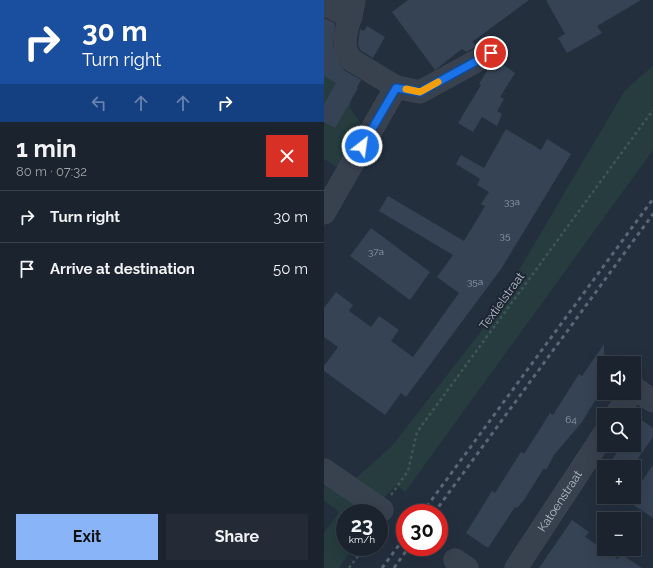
<!DOCTYPE html>
<html lang="en">
<head>
<meta charset="utf-8">
<style>
	:root { --surface:#1b232e; --page:#242b36; --text:#f1f3f6; --muted:#a0a4aa; --line:#39404a; --accent:#8ab4f8 }
	body { margin:0; font-family:Raleway,sans-serif; background:var(--page); color:var(--text); height:100vh; display:flex; flex-direction:column; font-size:15px; white-space:nowrap }
	* { box-sizing:border-box; margin:0 }
	p { font-size:13px; color:var(--muted) }
	.icon { flex:none; width:22px; height:22px; fill:none; stroke:currentColor; stroke-width:2; stroke-linecap:round; stroke-linejoin:round }
	.map { position:relative; flex:1; overflow:hidden }
	.drawer { display:flex; flex-direction:column; background:var(--surface); width:324px }
	.drawer>* { flex:none }
	.guide { background:#1a4fa0; color:#fff; overflow:hidden }
	.fabs { position:absolute; left:273px; top:356px; display:grid; gap:8px }
	.fabs a { display:grid; place-items:center; width:44px; height:44px; border-radius:0px; background:var(--surface); box-shadow:0 4px 16px #0002,0 0 0 1px var(--line); font-size:20px }
	.speed { position:absolute; left:12px; top:504px; display:flex; gap:8px; font-size:20px; font-weight:700; text-align:center }
	.speed>* { display:grid; place-content:center; width:52px; height:52px; border-radius:50%; background:var(--surface); box-shadow:0 4px 16px #0002,0 0 0 1px var(--line); line-height:1 }
	.speed small { font-size:10px; font-weight:400 }
	.speed .limit { border:6px solid #d22; background:#fff; color:#111 }
	.pin { position:absolute; display:grid; place-items:center; width:34px; height:34px; color:#fff; margin:-17px; border:2px solid #fff; border-radius:50%; box-shadow:0 1px 4px #0007 }
	.me { position:absolute; width:44px; margin:-22px; rotate:30deg; stroke-linejoin:round; filter:drop-shadow(0 0 3px #0008) }
	.turn { display:flex; align-items:center; gap:14px; height:84px; padding:0 16px; font-size:18px }
	.turn .icon { width:52px; height:52px; stroke-width:2.5 }
	.turn b { display:block; font-size:28px; line-height:34px }
	.lanes { display:flex; align-items:center; height:38px; padding:0 16px; background:#0003; justify-content:center; gap:20px; direction:ltr }
	.lanes .off { opacity:.35 }
	.round { display:grid; place-items:center; flex:none; width:42px; height:42px; border-radius:0px; background:var(--page) }
	.head { display:flex; align-items:center; justify-content:space-between; height:68px; padding:0 16px }
	h1 { font-size:24px; font-weight:700; line-height:30px }
	.cta { display:flex; gap:8px; margin-top:auto; padding:8px 16px }
	.cta a { flex:1; height:46px; border-radius:0px; background:var(--accent); color:#111; font-size:16px; font-weight:700; line-height:46px; text-align:center }
	.cta a+a { background:var(--page); color:var(--text) }
	ul { padding:0; list-style:none }
	li { display:flex; align-items:center; gap:12px; height:52px; padding:0 16px; border-top:1px solid var(--line) }
	li div { flex:1 }
	li b { display:block; font-size:15px }
	li em { font-style:normal }
	main { display:flex; flex:1; min-height:0 }
	.map>svg:first-child { display:block }
</style>
</head>
<body>
<main>
<section class="drawer">
<div class="guide">
<div class="turn"><svg class="icon" aria-label="right" viewBox="0 0 24 24"><path d="M7 20v-9h11M14 6l5 5-5 5"/></svg><div><b>30 m</b>Turn right</div></div>
<div class="lanes"><svg class="icon off" aria-label="left" viewBox="0 0 24 24"><path d="M17 20v-9H6M10 6l-5 5 5 5"/></svg><svg class="icon off" aria-label="ahead" viewBox="0 0 24 24"><path d="M12 20V5M6 11l6-6 6 6"/></svg><svg class="icon off" aria-label="ahead" viewBox="0 0 24 24"><path d="M12 20V5M6 11l6-6 6 6"/></svg><svg class="icon" aria-label="right" viewBox="0 0 24 24"><path d="M7 20v-9h11M14 6l5 5-5 5"/></svg></div>
</div>
<div class="head"><div><h1>1 min</h1><p>80 m · 07:32</p></div><a class="round" style="background:#d93025;color:#fff"><svg class="icon" aria-label="close" viewBox="0 0 24 24"><path d="M6 6l12 12M18 6L6 18"/></svg></a></div>
<ul>
<li><svg class="icon" aria-label="right" viewBox="0 0 24 24"><path d="M7 20v-9h11M14 6l5 5-5 5"/></svg><div><b>Turn right</b></div><em>30 m</em></li>
<li><svg class="icon" aria-label="arrive" viewBox="0 0 24 24"><path d="M6 21V4h12l-3 4 3 4H6"/></svg><div><b>Arrive at destination</b></div><em>50 m</em></li>
</ul>
<div class="cta"><a>Exit</a><a>Share</a></div>
</section>
<div class="map">
<svg width="329" height="568" viewBox="0 0 329 568">
	<rect width="100%" height="100%" fill="#242f3e"/>
	<g fill="#263c3f">
		<path d="M 0,52 L 27,98 L 26,108 L 37,124 L 37,130 L 17,169 L 0,159 Z"/>
		<path d="M 329,66 L 329,150 L 81,492 L 72,485 L 58,500 L 31,479 L 68,446 L 165,321 L 301,90 Z"/>
		<path d="M 0,482 L 43,513 L 21,513 L 21,547 L 29,547 L 15,568 L 0,568 L 0,533 L 15,512 L 0,500 Z"/>
	</g>
	<g fill="#364354">
		<path d="M 84,0 L 205,0 L 148,42 L 154,46 L 142,52 L 138,49 L 111,70 L 68,12 Z"/>
		<path d="M 222,0 L 317,0 L 273,26 L 278,33 L 243,53 L 234,38 L 241,34 Z"/>
		<path d="M 0,18 L 11,23 L 9,45 L 15,64 L 20,70 L 37,80 L 33,87 L 34,88 L 11,128 L 0,122 L 0,104 L 12,83 L 0,76 Z"/>
		<path d="M 43,26 L 61,37 L 49,58 L 36,50 L 34,44 L 36,29 L 40,31 Z"/>
		<path d="M 178,64 L 191,73 L 176,97 L 180,99 L 173,111 L 178,114 L 173,126 L 158,117 L 149,132 L 134,123 L 157,85 L 155,84 L 164,69 L 168,66 L 174,70 Z"/>
		<path d="M 182,129 L 217,150 L 223,139 L 247,154 L 177,269 L 82,397 L 77,393 L 61,415 L 0,371 L 0,366 L 14,347 L 0,337 L 0,308 L 12,292 L 29,305 L 25,311 L 47,327 L 55,316 L 75,330 L 67,341 L 89,357 L 135,293 L 113,277 L 129,255 L 55,211 L 64,196 L 140,241 L 161,206 L 157,204 L 165,192 L 153,185 L 156,179 L 132,164 L 137,155 L 160,168 Z"/>
		<path d="M 47,228 L 106,272 L 86,300 L 26,256 Z"/>
		<path d="M 280,344 L 280,386 L 258,422 L 230,455 L 222,470 L 220,468 L 200,500 L 193,508 L 191,507 L 164,548 L 142,533 L 168,491 L 171,493 L 197,452 L 200,454 L 226,413 L 229,415 L 255,374 L 258,376 Z"/>
		<path d="M 316,419 L 329,428 L 329,437 L 308,467 L 283,467 L 298,445 L 310,445 L 310,427 Z"/>
		<path d="M 329,465 L 329,518 L 304,501 L 308,497 L 310,497 L 310,493 Z"/>
		<path d="M 248,520 L 265,532 L 261,537 L 294,559 L 297,554 L 318,568 L 215,568 Z"/>
	</g>
	<g fill="none" stroke-linecap="round" stroke-linejoin="round">
		<g stroke="#414a57" stroke-width="23">
			<g id="minor">
				<path d="M 0,4 L 27,17"/>
				<path d="M 72,87 L 96,92 L 167,53"/>
				<path d="M 0,213 L 72,87 L 26,59 C 14,40 27,22 30,0"/>
				<path d="M 310,388 L 329,401"/>
				<path d="M 292,415 L 307,393"/>
				<path d="M 0,470 L 58,510"/>
				<path d="M 131,560 L 143,568"/>
				<path id="s1" d="M 192,568 L 280,434"/>
			</g>
		</g>
		<g stroke="#3f5557" stroke-width="2.5" stroke-dasharray="3 3" stroke-linecap="butt">
			<path d="M 67,495 L 84,471 L 93,432 L 329,110"/>
			<path d="M 25,568 L 41,547"/>
		</g>
		<use href="#minor" stroke="#38414e" stroke-width="22"/>
		<g stroke="#5a6575" stroke-width="3" stroke-dasharray="4 4" stroke-linecap="butt">
			<path d="M 98,513 L 329,199"/>
			<path d="M 110,513 L 329,214"/>
			<path d="M 58,568 L 81,537"/>
			<path d="M 70,568 L 85,547"/>
		</g>
	</g>
	<g fill="none" stroke-linecap="round" stroke-linejoin="round">
		<g stroke="#114b97" stroke-width="10">
			<path id="route" d="M 38,146 L 72,88 L 96,92 L 167,53"/>
		</g>
		<use href="#route" stroke="#1a73e8" stroke-width="7"/>
		<path stroke="#f59e0b" stroke-width="7" d="M 82,89 L 96,92 L 114,82"/>
	</g>
	<g text-anchor="middle" stroke-width="4" stroke-linejoin="round" paint-order="stroke">
		<g font-size="10" fill="#929caa">
			<text x="188" y="205">33a</text>
			<text x="181" y="239">35</text>
			<text x="52" y="255">37a</text>
			<text x="151" y="285">35a</text>
			<text x="247" y="423">64</text>
		</g>
		<g font-size="12" fill="#b4bcc9" stroke="#1d2633">
			<text transform="translate(178 301) rotate(-54)" y="4">Textielstraat</text>
			<text dy="4" stroke="none"><textPath href="#s1" startOffset="80">Katoenstraat</textPath></text>
		</g>
	</g>
</svg>
<div class="fabs">
<a><svg class="icon" aria-label="sound" viewBox="0 0 24 24"><path d="M4 9h4l5-4v14l-5-4H4zM17 9q2 3 0 6"/></svg></a>
<a><svg class="icon" aria-label="search" viewBox="0 0 24 24"><circle cx="10" cy="10" r="6"/><path d="M15 15l6 6"/></svg></a>
<a>+</a>
<a>−</a>
</div>
<div class="speed"><div>23<small>km/h</small></div><div class="limit">30</div></div>
<div class="pin" style="left:167px;top:53px;background:#d93025"><svg class="icon" aria-label="arrive" viewBox="0 0 24 24"><path d="M6 21V4h12l-3 4 3 4H6"/></svg></div>
<svg class="me" style="left:38px;top:146px" viewBox="-20 -20 40 40"><circle r="17" fill="#1a73e8" stroke="#fff" stroke-width="3"/><path d="M0-11L8 9 0 5-8 9z" fill="#fff"/></svg>
</div>
</main>
</body>
</html>
